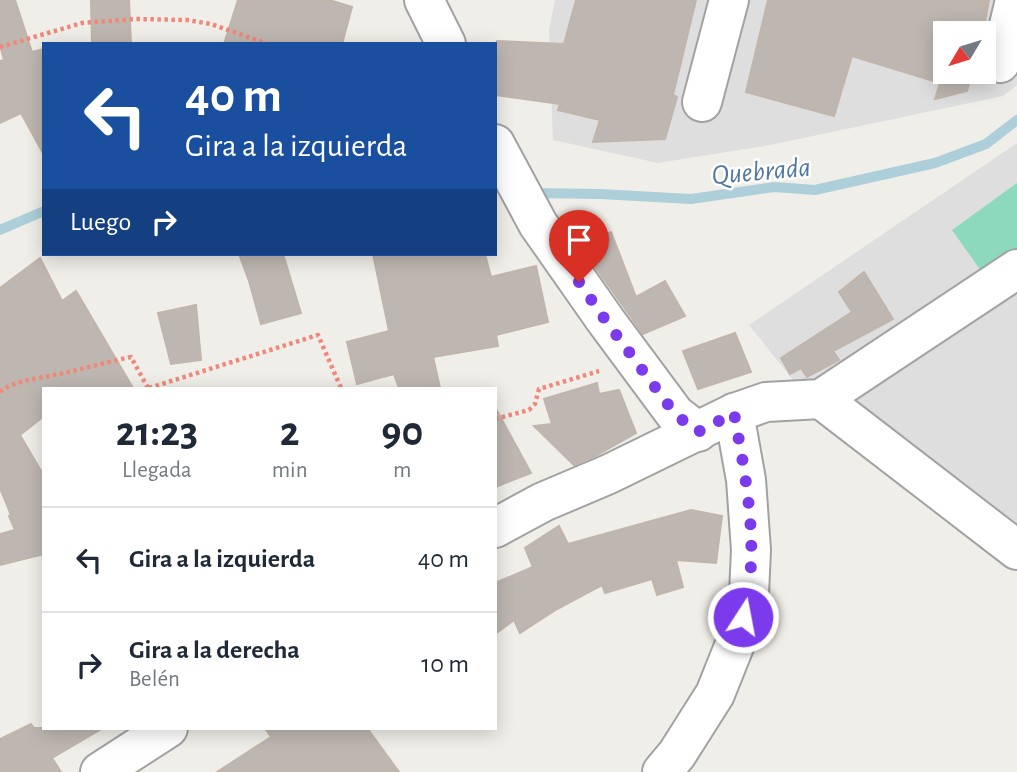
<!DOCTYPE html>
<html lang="es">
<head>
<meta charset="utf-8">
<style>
	:root { --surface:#fff; --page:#f2f2f3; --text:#1f2937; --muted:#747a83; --line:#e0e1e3 }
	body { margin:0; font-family:"Alegreya Sans",sans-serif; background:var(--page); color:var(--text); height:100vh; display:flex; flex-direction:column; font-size:26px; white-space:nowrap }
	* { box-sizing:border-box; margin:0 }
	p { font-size:23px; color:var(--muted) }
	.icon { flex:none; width:38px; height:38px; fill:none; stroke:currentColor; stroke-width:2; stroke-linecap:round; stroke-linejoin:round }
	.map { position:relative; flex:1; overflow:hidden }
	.drawer { position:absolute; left:42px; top:387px; width:455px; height:343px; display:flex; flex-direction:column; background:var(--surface); border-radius:0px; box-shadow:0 4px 18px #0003 }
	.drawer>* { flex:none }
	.top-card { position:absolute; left:42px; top:42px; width:455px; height:214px; border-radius:0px; box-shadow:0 4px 18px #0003; background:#1a4fa0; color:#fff; overflow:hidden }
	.needle { width:46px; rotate:232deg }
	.fabs { position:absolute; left:933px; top:21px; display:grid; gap:14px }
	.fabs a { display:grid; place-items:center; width:63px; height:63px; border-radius:0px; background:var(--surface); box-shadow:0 4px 18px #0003; font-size:35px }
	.pin { position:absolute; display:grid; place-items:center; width:60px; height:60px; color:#fff; margin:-72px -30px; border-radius:50% 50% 50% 0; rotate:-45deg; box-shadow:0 0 7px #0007 }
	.pin .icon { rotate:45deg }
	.me { position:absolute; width:77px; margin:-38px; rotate:11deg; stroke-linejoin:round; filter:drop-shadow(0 0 5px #0008) }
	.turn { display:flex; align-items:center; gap:24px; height:147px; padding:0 28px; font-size:32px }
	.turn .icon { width:91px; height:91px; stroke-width:2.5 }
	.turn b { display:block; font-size:49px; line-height:60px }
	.then { display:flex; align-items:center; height:66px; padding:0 28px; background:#0003; gap:14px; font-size:26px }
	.eta { display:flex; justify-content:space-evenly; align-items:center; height:119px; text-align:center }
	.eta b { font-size:42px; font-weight:700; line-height:49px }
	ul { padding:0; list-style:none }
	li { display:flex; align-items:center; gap:21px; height:105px; padding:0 28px; border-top:2px solid var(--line) }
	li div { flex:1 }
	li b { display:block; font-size:26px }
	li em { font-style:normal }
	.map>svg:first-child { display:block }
</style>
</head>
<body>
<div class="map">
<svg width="1017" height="772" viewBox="0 0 1017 772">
	<rect width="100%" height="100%" fill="#f0eee8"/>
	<g fill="#dedede" fill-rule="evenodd">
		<path d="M 555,0 L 1017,0 L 1017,85 L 1003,96 L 770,145 L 658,163 L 553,140 L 549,30 ZM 945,33 L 984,33 L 984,72 L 945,72 Z"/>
		<path d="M 1017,143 L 1017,534 L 839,402 L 793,380 L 749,325 Z"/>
	</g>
	<path fill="#8cd9bd" d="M 1017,183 L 1017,251 L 984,275 L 952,230 Z"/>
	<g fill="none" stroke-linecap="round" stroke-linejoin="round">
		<g stroke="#accfda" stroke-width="10">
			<path d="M 531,193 L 600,194 L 691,199 L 774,187 L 815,190 L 935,163 L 986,144 L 1017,120"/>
			<path d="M 0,230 L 44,211"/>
		</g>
	</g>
	<g fill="#beb7b1" stroke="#c1b5ab" stroke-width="2">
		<path d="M 0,0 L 15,0 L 32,52 L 44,49 L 44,155 L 21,113 L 0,123 L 0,61 L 4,60 L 0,45 Z"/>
		<path d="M 91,0 L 129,0 L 131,44 L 92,44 Z"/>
		<path d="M 238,0 L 329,0 L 352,7 L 342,44 L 224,44 Z"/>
		<path d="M 576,0 L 696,0 L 673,95 L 677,97 L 665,139 L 593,142 L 600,120 L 558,110 L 560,104 L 495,95 L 495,54 L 497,41 L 564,44 Z"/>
		<path d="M 768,0 L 989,0 L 983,33 L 945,33 L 945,72 L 972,72 L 967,91 L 935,99 L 940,83 L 852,56 L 834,116 L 746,92 Z"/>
		<path d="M 611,232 L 636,297 L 665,281 L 685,316 L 643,334 L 579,244 Z"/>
		<path d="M 239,254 L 283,254 L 301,313 L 261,324 L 249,281 Z"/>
		<path d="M 373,254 L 485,254 L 491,277 L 536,266 L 548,322 L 496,335 L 498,346 L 433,357 L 440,388 L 399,388 L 394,374 L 357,384 L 347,342 L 389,331 Z"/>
		<path d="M 40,258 L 62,301 L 76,291 L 133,388 L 44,388 L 44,416 L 20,435 L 44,476 L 44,554 L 0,565 L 0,534 L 15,530 L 9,516 L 11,515 L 0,488 L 0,288 Z"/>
		<path d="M 864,272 L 893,319 L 833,351 L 839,360 L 807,377 L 801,368 L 790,374 L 781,358 L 852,312 L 839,292 Z"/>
		<path d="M 196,305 L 201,360 L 171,364 L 158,313 Z"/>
		<path d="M 735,333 L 751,372 L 698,389 L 683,351 Z"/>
		<path d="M 597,383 L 599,394 L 619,390 L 636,433 L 597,455 L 574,465 L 534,426 L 552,424 L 544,399 Z"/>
		<path d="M 495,407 L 531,473 L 495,487 Z"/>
		<path d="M 691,510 L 722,516 L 716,563 L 676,560 L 683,587 L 657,595 L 652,579 L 605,593 L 602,585 L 557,609 L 520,633 L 514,620 L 495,634 L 495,583 L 533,567 L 525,548 L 559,526 L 568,544 Z"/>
		<path d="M 31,724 L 34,728 L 103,728 L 52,758 L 61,772 L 0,772 L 0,739 Z"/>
		<path d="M 265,728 L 367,728 L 399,772 L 217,772 L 271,737 Z"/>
	</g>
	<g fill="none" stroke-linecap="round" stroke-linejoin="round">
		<g stroke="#a2a2a2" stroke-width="42">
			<g id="minor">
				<path d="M 424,0 L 446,44"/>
				<path d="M 1000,63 L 1015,0"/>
				<path d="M 702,102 L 729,0"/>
				<path d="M 495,144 L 538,224 L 606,321 L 675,414 L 698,432"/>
				<path d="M 821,399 L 1017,550"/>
				<path d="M 495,528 L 543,502 L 609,474 L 734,413 L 766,402 L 821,399 L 1017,269"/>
				<path d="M 100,772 L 168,728"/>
				<path d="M 662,772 L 677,754 L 715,694 L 737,639 L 749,594 L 751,550 L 746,480 L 734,413"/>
			</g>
		</g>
		<g stroke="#f08879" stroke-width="4.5" stroke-dasharray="3.5 3.5" stroke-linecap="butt">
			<path d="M 0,47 L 82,23 L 137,19 L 187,20 L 211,24 L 268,44"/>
			<path d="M 149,388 L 318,335 L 341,388"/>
			<path d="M 0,392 C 17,379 39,379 59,374 C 83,369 107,362 131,357 L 148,388"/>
			<path d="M 495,419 L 529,410 L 535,404 L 539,389 L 599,371"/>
		</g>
		<use href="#minor" stroke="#fff" stroke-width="38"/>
	</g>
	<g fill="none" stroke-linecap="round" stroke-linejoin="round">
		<path stroke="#7c3aed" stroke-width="12" stroke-dasharray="0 21.6" d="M 579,282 L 606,321 L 675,414 L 698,432 L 734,413 C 746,479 761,551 743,617"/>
	</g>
	<g text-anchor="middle" stroke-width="5" stroke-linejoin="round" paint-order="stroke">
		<g font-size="28" font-style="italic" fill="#5077a2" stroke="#fff">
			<text transform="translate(761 170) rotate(-5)" y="10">Quebrada</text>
		</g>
	</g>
</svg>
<div class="fabs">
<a><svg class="needle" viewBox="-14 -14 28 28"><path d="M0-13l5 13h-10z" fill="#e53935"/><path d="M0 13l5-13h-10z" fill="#747a83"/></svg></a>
</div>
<div class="pin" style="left:579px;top:282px;background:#d93025"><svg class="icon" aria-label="arrive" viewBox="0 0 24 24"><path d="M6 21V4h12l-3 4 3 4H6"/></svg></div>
<svg class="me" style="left:743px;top:617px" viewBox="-20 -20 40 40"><circle r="17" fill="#7c3aed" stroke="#fff" stroke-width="3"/><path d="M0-11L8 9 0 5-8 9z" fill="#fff"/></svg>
<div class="top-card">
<div class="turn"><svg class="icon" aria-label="left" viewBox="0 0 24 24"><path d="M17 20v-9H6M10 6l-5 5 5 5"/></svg><div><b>40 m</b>Gira a la izquierda</div></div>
<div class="then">Luego<svg class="icon" aria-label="right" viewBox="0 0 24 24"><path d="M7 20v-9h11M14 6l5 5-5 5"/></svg></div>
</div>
<section class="drawer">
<div class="eta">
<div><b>21:23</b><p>Llegada</p></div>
<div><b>2</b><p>min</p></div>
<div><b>90</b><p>m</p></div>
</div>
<ul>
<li><svg class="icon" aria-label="left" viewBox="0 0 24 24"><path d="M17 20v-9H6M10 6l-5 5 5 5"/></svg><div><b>Gira a la izquierda</b></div><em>40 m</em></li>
<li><svg class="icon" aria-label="right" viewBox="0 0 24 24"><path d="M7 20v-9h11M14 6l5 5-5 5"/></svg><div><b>Gira a la derecha</b><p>Belén</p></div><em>10 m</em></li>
</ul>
</section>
</div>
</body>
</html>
